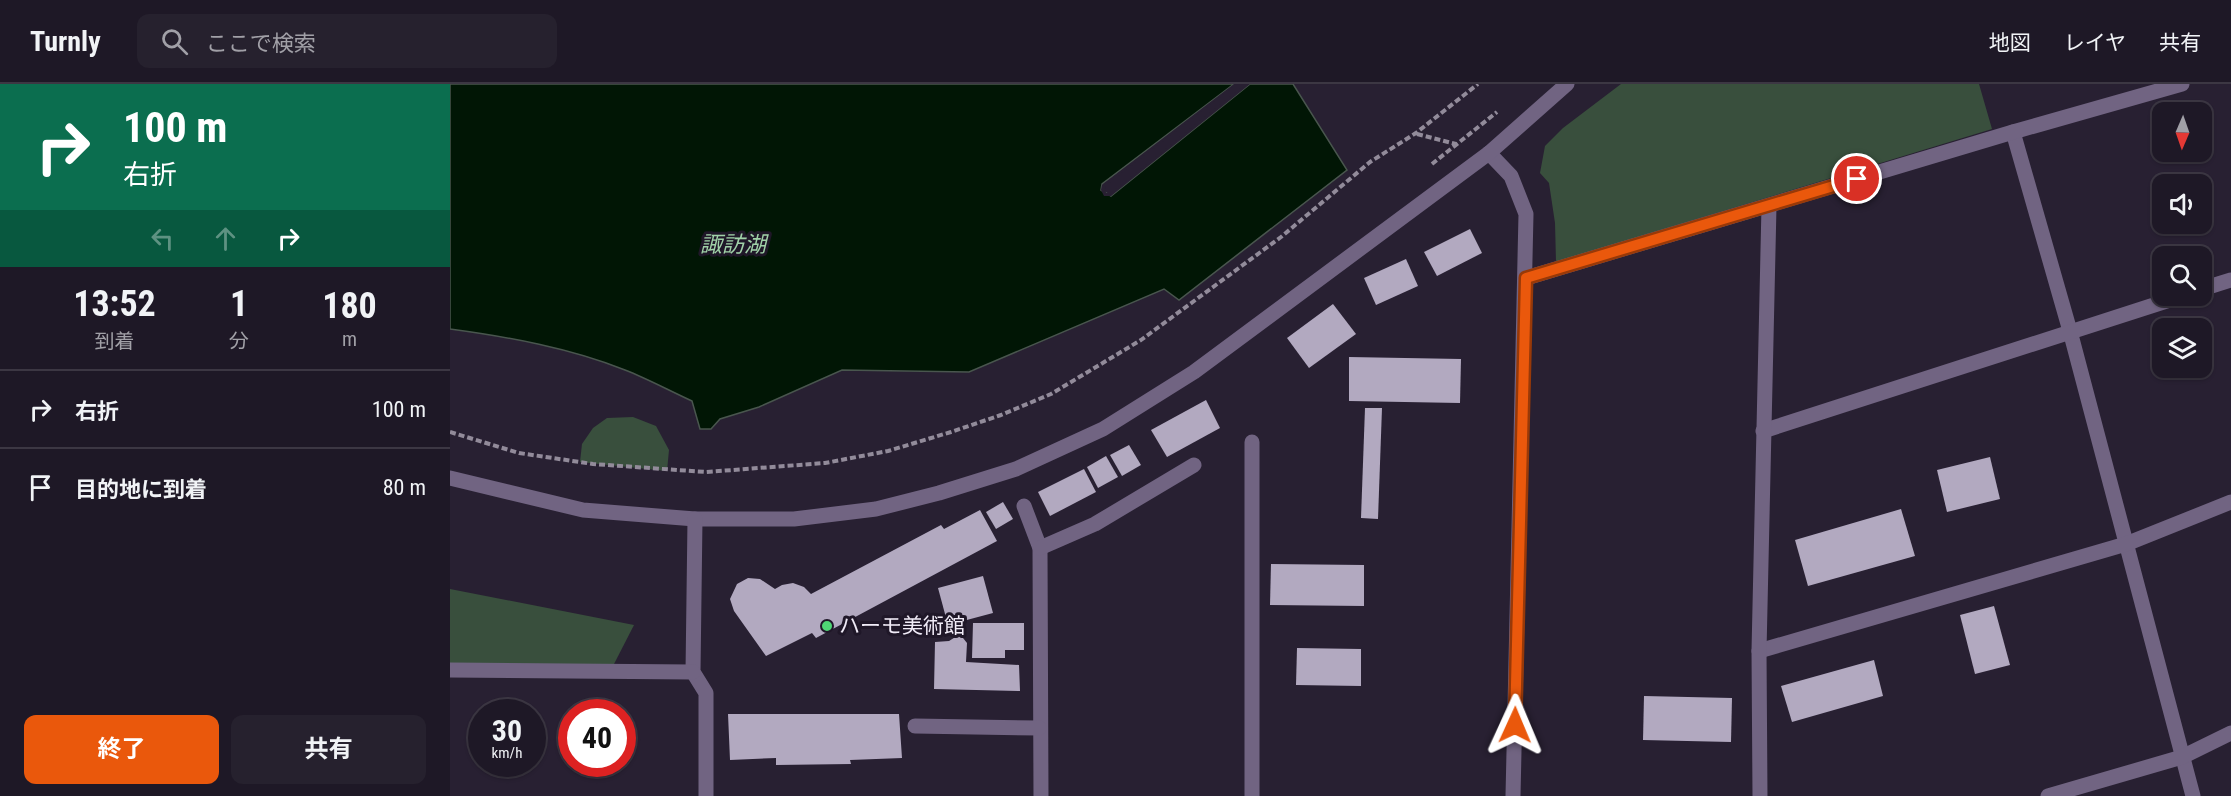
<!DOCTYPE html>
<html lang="ja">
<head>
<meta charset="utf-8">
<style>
	:root { --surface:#1e1826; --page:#26212e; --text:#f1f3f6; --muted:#a1a0a7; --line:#3c3743; --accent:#ea580c }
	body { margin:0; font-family:"Roboto Condensed","Noto Sans JP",sans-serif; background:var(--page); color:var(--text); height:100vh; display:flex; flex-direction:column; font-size:22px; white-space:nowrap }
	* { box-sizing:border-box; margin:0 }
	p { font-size:20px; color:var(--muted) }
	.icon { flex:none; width:33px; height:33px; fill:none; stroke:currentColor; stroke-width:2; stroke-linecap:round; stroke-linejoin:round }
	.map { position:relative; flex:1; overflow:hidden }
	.details { display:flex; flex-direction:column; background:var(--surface); width:450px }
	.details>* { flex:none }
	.top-card { background:#0b6e4f; color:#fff; overflow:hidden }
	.needle { width:39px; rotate:182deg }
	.controls { position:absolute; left:1702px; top:18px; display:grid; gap:12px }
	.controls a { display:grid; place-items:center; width:60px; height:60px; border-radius:12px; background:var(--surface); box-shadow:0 2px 4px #0004,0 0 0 2px var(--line); font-size:30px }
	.speed { position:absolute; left:18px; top:615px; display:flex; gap:12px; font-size:30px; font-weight:700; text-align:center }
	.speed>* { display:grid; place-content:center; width:78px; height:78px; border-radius:50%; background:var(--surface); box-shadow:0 2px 4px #0004,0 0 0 2px var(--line); line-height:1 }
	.speed small { font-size:15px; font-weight:400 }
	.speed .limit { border:9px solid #d22; background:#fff; color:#111 }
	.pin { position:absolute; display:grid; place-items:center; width:51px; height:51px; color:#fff; margin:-26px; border:3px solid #fff; border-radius:50%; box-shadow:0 2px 6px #0007 }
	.me { position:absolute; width:66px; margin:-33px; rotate:1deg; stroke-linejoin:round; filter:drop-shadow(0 0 4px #0008) }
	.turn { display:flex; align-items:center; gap:21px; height:126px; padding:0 24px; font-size:27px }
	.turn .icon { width:78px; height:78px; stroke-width:2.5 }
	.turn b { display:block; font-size:42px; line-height:51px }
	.lanes { display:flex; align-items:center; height:57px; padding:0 24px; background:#0003; justify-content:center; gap:30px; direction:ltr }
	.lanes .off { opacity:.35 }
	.eta { display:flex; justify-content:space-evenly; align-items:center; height:102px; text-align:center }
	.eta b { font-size:36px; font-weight:700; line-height:42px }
	.cta { display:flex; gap:12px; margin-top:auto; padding:12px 24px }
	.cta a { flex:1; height:69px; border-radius:12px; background:var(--accent); color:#fff; font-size:24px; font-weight:700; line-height:69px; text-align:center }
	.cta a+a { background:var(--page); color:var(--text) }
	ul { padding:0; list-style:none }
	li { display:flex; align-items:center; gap:18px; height:78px; padding:0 24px; border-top:2px solid var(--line) }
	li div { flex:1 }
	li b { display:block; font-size:22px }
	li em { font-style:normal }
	header { display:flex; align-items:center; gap:36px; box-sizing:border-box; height:84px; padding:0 30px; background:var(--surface); border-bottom:2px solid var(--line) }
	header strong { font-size:28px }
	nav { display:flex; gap:33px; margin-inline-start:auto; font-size:21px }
	.search { width:420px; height:54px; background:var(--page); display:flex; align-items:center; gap:15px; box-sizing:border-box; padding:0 21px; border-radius:12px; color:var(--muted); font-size:22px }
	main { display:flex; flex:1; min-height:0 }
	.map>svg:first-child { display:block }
</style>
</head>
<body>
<header>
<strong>Turnly</strong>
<div class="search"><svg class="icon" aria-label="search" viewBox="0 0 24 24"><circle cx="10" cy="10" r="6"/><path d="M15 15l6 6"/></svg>ここで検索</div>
<nav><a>地図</a><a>レイヤ</a><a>共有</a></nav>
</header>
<main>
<section class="details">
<div class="top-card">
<div class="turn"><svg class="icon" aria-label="right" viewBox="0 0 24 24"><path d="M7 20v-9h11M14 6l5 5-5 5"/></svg><div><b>100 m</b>右折</div></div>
<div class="lanes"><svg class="icon off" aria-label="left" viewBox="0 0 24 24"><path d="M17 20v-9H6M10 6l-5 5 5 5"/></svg><svg class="icon off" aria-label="ahead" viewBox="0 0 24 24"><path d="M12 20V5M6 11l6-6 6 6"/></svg><svg class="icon" aria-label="right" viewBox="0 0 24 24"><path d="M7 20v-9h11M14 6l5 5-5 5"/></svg></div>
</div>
<div class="eta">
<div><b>13:52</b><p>到着</p></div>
<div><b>1</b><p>分</p></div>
<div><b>180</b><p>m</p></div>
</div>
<ul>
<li><svg class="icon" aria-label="right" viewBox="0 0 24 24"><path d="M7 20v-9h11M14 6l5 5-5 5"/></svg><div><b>右折</b></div><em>100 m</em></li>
<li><svg class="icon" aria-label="arrive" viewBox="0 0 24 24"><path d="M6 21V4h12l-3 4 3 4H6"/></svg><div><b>目的地に到着</b></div><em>80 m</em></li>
</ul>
<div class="cta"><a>終了</a><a>共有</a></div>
</section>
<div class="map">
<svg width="1781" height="712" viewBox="0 0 1781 712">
	<rect width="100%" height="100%" fill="#282032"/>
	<g fill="#394f3d">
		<path d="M 1171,0 L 1529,0 L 1542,45 L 1106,178 L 1105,139 L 1099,99 L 1090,89 L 1095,62 L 1113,44 Z"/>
		<path d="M 183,333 L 206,342 L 219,366 L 217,387 L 130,378 L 132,360 L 143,344 L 157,334 Z"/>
		<path d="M 0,505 L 184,541 L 164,580 L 0,581 Z"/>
	</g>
	<path fill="#011605" stroke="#49564e" stroke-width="1.5" d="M 0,0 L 784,0 L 652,100 L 651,106 L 661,112 L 800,0 L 843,0 L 897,86 L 729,216 L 714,205 L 519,288 L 392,286 L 309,323 L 270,335 L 261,345 L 250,345 L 242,317 C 220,307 198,295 175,286 C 120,264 59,253 0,245 Z"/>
	<path fill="#282032" d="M 784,0 L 787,0 L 655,102 L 656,109 L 660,109 L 796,0 L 800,0 L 661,112 L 654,112 L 651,106 L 652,101 Z"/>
	<g fill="#b2a9c0">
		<path d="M 1020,145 L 1032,169 L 987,192 L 974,168 Z"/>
		<path d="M 956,175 L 968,202 L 926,221 L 914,194 Z"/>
		<path d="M 883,220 L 906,250 L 859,284 L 837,254 Z"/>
		<path d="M 899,273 L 1011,275 L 1010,319 L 899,317 Z"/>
		<path d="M 756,316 L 770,344 L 717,373 L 701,346 Z"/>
		<path d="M 915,324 L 932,324 L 928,435 L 911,434 Z"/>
		<path d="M 679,361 L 691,381 L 672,392 L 660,371 Z"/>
		<path d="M 656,372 L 668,393 L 648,404 L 637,383 Z"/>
		<path d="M 1540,373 L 1550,415 L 1497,428 L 1487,386 Z"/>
		<path d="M 634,385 L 646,408 L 600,432 L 588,408 Z"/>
		<path d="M 553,418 L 563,435 L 546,445 L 536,428 Z"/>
		<path d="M 1451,425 L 1465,472 L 1358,502 L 1345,456 Z"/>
		<path d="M 530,426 L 547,457 L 366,554 L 362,549 L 316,572 L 284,527 L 280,515 L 287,500 L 298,494 L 310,495 L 325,505 L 332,501 L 343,499 L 354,503 L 361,510 L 491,441 L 494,445 Z"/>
		<path d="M 821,480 L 914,481 L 914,522 L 820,521 Z"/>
		<path d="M 533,492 L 543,529 L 498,541 L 488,504 Z"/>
		<path d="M 1544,522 L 1560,581 L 1525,590 L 1510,531 Z"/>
		<path d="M 523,539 L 574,539 L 574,566 L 555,566 L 555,574 L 522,574 Z"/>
		<path d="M 507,552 L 513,554 L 517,559 L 516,578 L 569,581 L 570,607 L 484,605 L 485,558 L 499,557 Z"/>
		<path d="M 847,564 L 911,565 L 911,602 L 846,601 Z"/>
		<path d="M 1424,576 L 1433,612 L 1342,638 L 1331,602 Z"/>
		<path d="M 1194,612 L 1282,614 L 1281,658 L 1193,656 Z"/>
		<path d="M 278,630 L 449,630 L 452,674 L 400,676 L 401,680 L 326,681 L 326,674 L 280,676 Z"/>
	</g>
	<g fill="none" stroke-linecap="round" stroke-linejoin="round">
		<g stroke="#928b9a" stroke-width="4" stroke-dasharray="6 3" stroke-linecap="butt">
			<path d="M 967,50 L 1006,60"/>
			<path d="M 982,80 L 1047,28"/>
			<path d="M 0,348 L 69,369 L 143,380 L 256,388 L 375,379 L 438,367 L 501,348 L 551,331 L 601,310 L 691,256 L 831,153 L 920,78 L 966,49 L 1028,0"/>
		</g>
		<g stroke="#716482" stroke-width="15">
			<path d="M 1563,48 L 1620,247 L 1743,712"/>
			<path d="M 1039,69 L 1061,92 L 1076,130 L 1063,712"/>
			<path d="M 1076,194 L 1563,48 L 1732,0"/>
			<path d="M 1752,205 L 1781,196"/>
			<path d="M 1313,347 L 1732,212"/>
			<path d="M 0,394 L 133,426 L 245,435 L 344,435 L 426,425 L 489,409 L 566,385 L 653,345 L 744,288 L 1039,69 L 1117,0"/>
			<path d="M 574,422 L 590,464 L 591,712"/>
			<path d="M 245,435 L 243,588 L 256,609 L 256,712"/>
			<path d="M 590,464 L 645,440 L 744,381"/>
			<path d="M 1309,567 L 1676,460 L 1781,418"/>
			<path d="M 0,586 L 243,588"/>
			<path d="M 465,642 L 589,644"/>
			<path d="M 802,712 L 802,358"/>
			<path d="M 1310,712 L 1309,567 L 1319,122"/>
			<path d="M 1598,712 L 1732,673 L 1781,649"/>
		</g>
	</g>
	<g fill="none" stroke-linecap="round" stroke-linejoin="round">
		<g stroke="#983908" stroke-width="15">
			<path id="route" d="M 1065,641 L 1076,194 L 1407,95"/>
		</g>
		<use href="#route" stroke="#ea580c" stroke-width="10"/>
	</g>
	<circle fill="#4fd675" stroke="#1f1728" stroke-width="2" cx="377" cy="542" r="6"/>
	<g text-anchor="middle" stroke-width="6" stroke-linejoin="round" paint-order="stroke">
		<g font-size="21" fill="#f0ebf7" stroke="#1f1728" text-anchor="start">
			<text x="389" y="549">ハーモ美術館</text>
		</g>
		<g font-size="22" font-style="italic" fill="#a0d1a8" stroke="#1f1728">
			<text x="283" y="168">諏訪湖</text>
		</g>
	</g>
</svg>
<div class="controls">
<a><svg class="needle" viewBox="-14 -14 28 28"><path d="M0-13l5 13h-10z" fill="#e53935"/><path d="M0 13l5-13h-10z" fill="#a1a0a7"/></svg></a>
<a><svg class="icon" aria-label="sound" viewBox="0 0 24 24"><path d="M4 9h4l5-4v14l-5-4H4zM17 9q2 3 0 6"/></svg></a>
<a><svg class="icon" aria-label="search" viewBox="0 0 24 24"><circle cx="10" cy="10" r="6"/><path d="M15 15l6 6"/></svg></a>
<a><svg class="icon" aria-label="layers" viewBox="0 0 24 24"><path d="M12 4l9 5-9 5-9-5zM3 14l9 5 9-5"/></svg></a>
</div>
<div class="speed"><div>30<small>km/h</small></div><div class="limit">40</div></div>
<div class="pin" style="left:1407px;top:95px;background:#d93025"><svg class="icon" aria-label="arrive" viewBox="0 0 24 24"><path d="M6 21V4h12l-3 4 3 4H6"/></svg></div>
<svg class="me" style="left:1065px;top:641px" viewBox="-20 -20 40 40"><path d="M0-17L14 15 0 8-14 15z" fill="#ea580c" stroke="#fff" stroke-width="4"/></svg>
</div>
</main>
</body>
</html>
